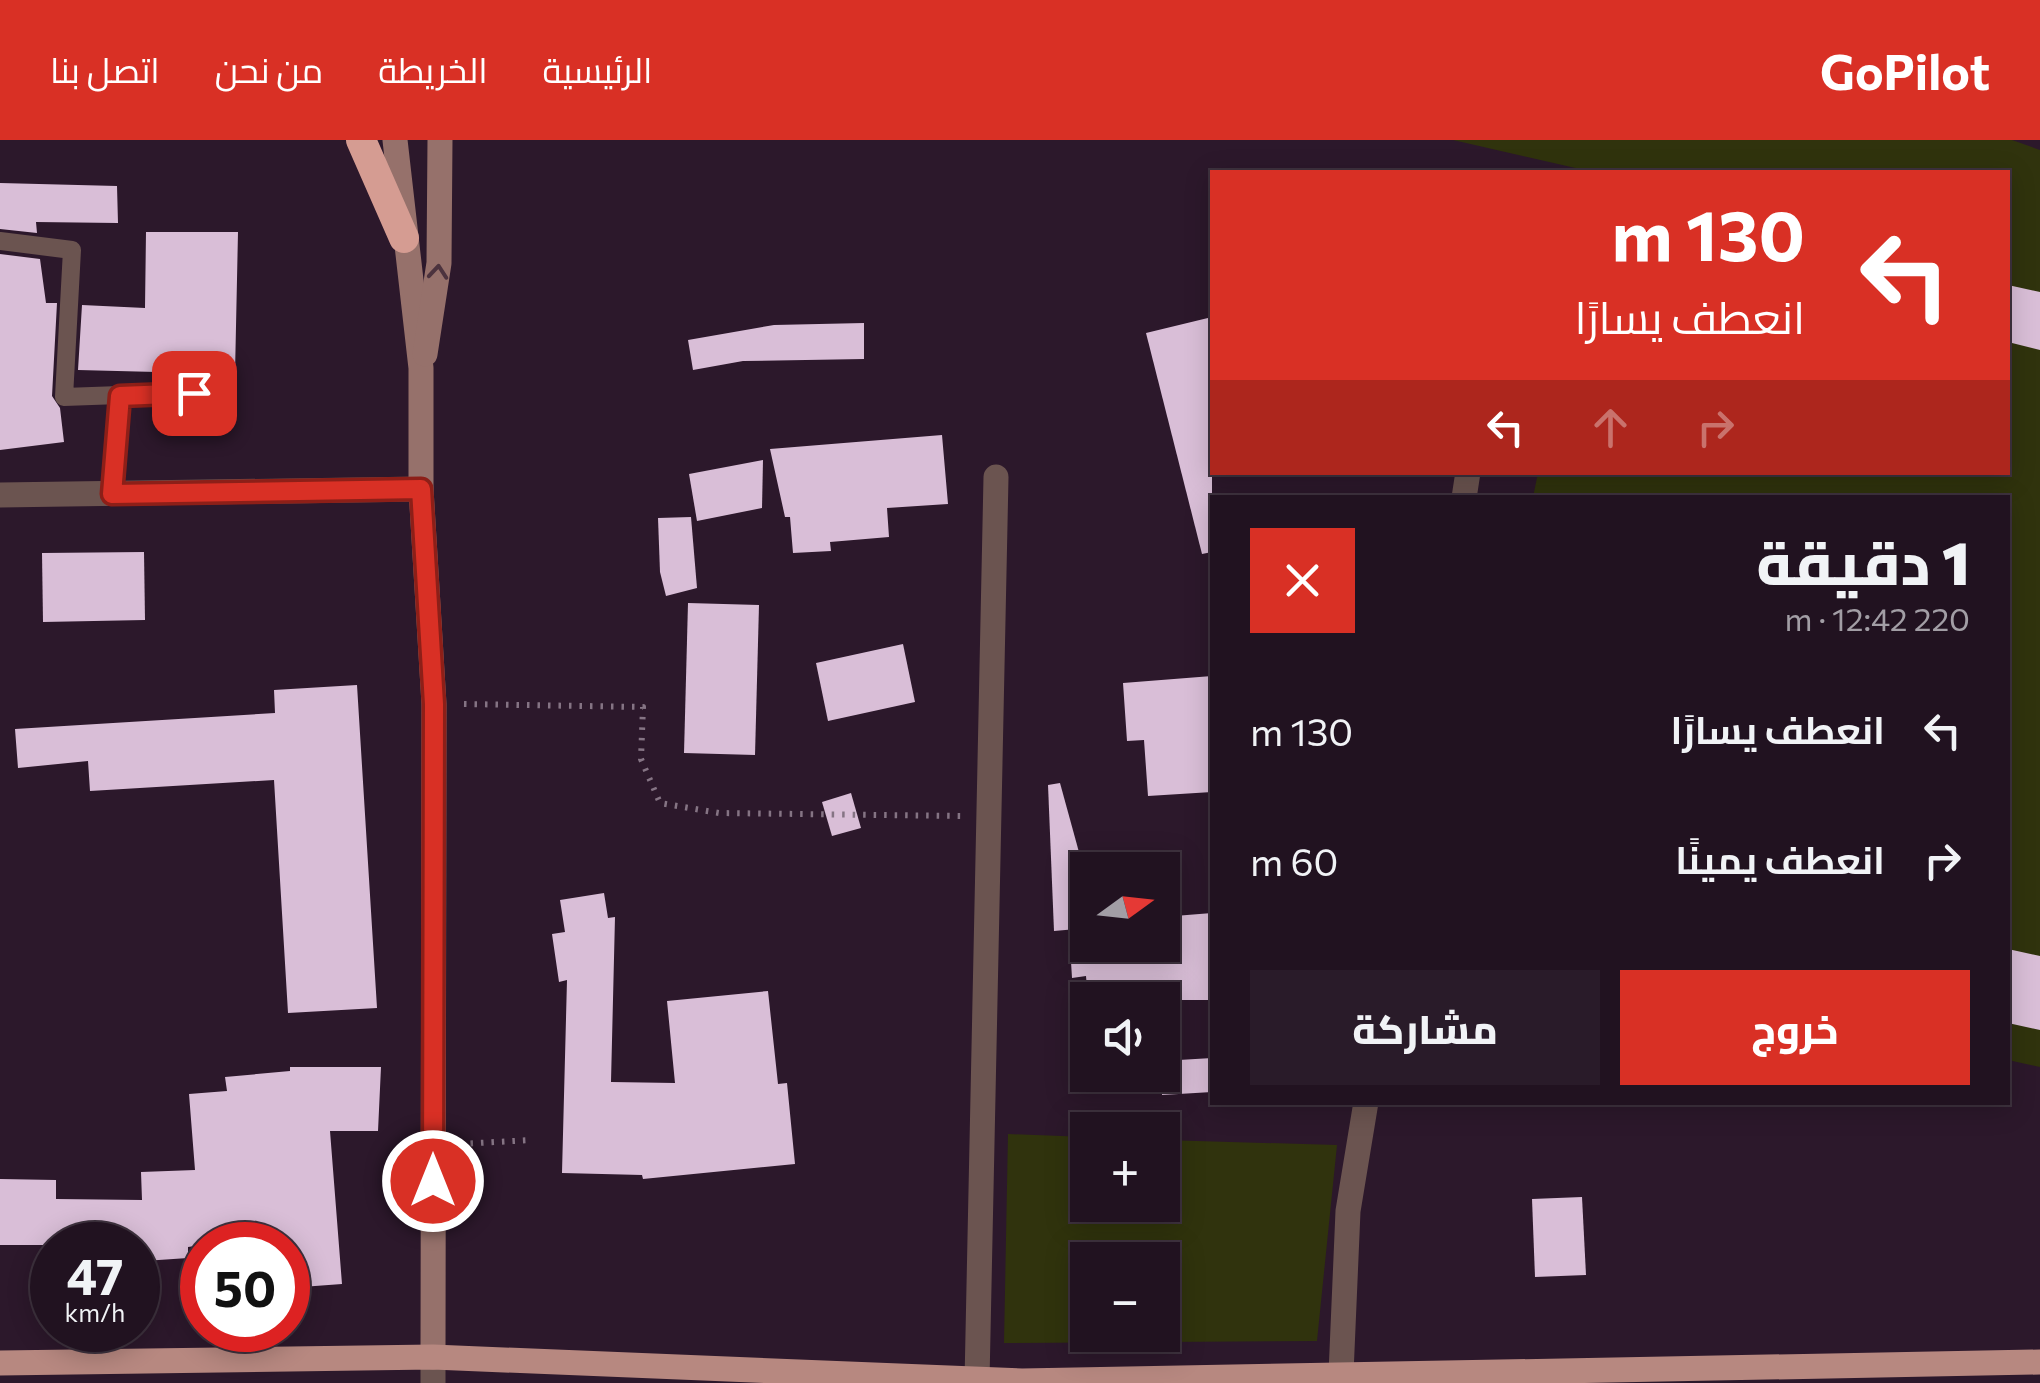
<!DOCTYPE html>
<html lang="ar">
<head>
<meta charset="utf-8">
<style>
	:root { --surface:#211220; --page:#291b29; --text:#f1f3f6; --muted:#a29ea5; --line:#3e323e; --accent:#d93025 }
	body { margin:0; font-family:Commissioner,Cairo,sans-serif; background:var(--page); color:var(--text); direction:rtl; height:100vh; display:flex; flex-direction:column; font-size:38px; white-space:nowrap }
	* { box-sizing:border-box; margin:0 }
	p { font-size:32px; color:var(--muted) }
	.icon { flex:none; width:55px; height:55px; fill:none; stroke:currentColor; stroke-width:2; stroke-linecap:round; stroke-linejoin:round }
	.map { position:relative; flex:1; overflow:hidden; direction:ltr }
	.panel { position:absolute; left:1210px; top:355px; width:800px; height:610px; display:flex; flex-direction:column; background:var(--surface); border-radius:0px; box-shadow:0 5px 25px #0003,0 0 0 2px var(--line); direction:rtl }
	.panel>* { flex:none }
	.banner { position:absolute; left:1210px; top:30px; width:800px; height:305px; border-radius:0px; box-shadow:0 5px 25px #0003,0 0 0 2px var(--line); direction:rtl; background:#d93025; color:#fff; overflow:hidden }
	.needle { width:65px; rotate:75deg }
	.buttons { position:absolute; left:1070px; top:712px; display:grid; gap:20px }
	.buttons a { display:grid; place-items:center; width:110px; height:110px; border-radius:0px; background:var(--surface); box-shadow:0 5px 25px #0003,0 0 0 2px var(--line); font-size:50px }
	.speed { position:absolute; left:30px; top:1082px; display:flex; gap:20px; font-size:50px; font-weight:700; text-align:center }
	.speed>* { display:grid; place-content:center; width:130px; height:130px; border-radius:50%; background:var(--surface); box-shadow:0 5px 25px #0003,0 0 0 2px var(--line); line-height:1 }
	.speed small { font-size:25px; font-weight:400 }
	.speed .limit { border:15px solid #d22; background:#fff; color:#111 }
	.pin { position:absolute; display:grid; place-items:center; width:85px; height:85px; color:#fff; margin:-42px; border-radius:20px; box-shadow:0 5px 15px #0006 }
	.me { position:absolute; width:110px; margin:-55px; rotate:0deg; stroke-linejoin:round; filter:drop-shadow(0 0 8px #0008) }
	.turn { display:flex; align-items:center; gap:35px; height:210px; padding:0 40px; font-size:45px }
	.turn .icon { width:130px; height:130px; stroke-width:2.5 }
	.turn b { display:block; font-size:70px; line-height:85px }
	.lanes { display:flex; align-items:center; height:95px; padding:0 40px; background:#0003; justify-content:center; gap:50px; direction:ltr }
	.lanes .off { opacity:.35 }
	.round { display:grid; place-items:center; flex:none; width:105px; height:105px; border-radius:0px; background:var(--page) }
	.head { display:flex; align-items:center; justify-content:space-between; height:170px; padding:0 40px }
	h1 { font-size:60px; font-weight:800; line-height:75px }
	.cta { display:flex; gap:20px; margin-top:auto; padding:20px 40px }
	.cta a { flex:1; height:115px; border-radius:0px; background:var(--accent); color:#fff; font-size:40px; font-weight:800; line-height:115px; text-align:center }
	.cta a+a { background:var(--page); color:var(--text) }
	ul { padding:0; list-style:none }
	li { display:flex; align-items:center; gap:30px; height:130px; padding:0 40px }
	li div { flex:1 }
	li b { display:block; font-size:38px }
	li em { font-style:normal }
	header { display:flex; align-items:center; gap:60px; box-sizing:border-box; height:140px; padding:0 50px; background:var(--accent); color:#fff }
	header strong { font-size:48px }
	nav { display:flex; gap:55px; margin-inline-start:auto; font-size:35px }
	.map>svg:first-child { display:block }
</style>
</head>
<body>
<header>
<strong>GoPilot</strong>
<nav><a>الرئيسية</a><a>الخريطة</a><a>من نحن</a><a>اتصل بنا</a></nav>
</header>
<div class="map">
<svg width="2040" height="1243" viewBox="0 0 2040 1243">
	<rect width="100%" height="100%" fill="#2c182b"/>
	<g fill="#30330d" fill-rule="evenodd">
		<path d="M 1453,0 L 2012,0 L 2040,10 L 2040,927 L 2008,920 L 2008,358 L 1533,357 L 1538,333 L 2008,332 L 2008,32 L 1593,32 Z"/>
		<path d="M 1008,994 L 1087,997 L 1088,1065 L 1162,1065 L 1163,1000 L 1337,1005 L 1317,1201 L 1004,1203 ZM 1088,1120 L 1162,1120 L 1162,1195 L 1088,1195 Z"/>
	</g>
	<g fill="#d9bed7">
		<path d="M 0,43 L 117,46 L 118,83 L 36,82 L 37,93 L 0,89 Z"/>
		<path d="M 146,92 L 238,92 L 235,234 L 78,230 L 82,165 L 145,168 Z"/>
		<path d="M 0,114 L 40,119 L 46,163 L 57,163 L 52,256 L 60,268 L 64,302 L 0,310 Z"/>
		<path d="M 2008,145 L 2040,152 L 2040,210 L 2008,202 Z"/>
		<path d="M 1212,177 L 1212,412 L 1202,414 L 1146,193 Z"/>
		<path d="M 864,183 L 864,219 L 743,221 L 693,230 L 688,200 L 774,185 Z"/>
		<path d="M 942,295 L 948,364 L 887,368 L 889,397 L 830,402 L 831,411 L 793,413 L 790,377 L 785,377 L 770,309 Z"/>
		<path d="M 763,320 L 762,368 L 697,381 L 689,334 Z"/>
		<path d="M 691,377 L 697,448 L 666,456 L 660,432 L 658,378 Z"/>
		<path d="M 144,412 L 145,480 L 43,482 L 42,413 Z"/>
		<path d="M 688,463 L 759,465 L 755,615 L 684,613 Z"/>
		<path d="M 903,504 L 915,562 L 828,581 L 816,523 Z"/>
		<path d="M 1212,536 L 1212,652 L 1148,656 L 1144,600 L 1127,601 L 1123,543 Z"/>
		<path d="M 357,545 L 377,868 L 288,873 L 274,640 L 90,651 L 88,621 L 18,628 L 15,589 L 275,573 L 274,550 Z"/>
		<path d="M 1060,643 L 1088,745 L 1088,788 L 1054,791 L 1048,645 Z"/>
		<path d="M 851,653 L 861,688 L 832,696 L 822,662 Z"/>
		<path d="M 604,753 L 608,778 L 615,777 L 611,942 L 675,943 L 667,861 L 768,851 L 778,944 L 787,943 L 795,1024 L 643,1039 L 642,1035 L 562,1033 L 567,840 L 559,842 L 552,794 L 565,792 L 560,760 Z"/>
		<path d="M 1212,773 L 1212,860 L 1088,860 L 1086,836 L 1072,838 L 1070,805 L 1162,805 L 1162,777 Z"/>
		<path d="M 2008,809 L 2040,816 L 2040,890 L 2008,883 Z"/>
		<path d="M 1212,918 L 1212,952 L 1162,955 L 1162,921 Z"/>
		<path d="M 290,927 L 381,927 L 378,991 L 330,991 L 342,1144 L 288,1148 L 288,1105 L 282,1103 L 202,1105 L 188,1107 L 188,1118 L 144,1121 L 144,1117 L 138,1117 L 138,1105 L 0,1105 L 0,1039 L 56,1040 L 56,1059 L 142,1060 L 141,1032 L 195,1030 L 189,954 L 227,951 L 225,937 L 290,931 Z"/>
		<path d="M 1582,1057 L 1586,1135 L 1535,1137 L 1532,1059 Z"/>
	</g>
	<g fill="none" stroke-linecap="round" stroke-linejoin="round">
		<g stroke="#857484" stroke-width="6" stroke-dasharray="2.5 8" stroke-linecap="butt">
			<path d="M 464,564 L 643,567 L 641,619 L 660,663 L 719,673 L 962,676"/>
			<path d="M 460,1004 L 532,1000"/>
		</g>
		<g stroke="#6b5450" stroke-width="18">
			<path d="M 0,101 L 72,110 L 64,257 L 120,255"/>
			<path d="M 113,354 L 120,255 L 193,253"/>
		</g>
		<g stroke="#6b5450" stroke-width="25">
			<path d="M 0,355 L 421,349"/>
			<path d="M 1464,358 L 1468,332"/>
			<path d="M 1341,1234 L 1348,1071 L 1366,962"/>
			<path d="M 977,1241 L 996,337"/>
			<path d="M 433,1243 L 433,1217"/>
		</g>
		<g stroke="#96716b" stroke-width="25">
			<path d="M 395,0 L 421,228 L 421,349 L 434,564 L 433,1217"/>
			<path d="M 425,214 L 439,123 L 440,0"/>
		</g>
		<path stroke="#b78880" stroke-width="25" d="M 0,1223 L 433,1217 L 1022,1241 L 2040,1222"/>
		<path stroke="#d59c92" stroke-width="30" d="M 361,0 L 404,98"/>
	</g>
	<defs><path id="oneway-chevron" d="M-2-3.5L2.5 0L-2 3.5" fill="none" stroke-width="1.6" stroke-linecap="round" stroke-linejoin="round" transform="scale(2.5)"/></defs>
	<use stroke="#4c333e" href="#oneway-chevron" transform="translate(438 132) rotate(-85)"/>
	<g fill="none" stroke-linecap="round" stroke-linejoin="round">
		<g stroke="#8d1f18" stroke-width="25">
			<path id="route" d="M 194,253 L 120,256 L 112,354 L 421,349 L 434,564 L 433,1041"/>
		</g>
		<use href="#route" stroke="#d93025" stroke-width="18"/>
	</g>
</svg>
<div class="buttons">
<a><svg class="needle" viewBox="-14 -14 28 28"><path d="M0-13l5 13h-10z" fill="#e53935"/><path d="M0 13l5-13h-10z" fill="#a29ea5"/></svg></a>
<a><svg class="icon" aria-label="sound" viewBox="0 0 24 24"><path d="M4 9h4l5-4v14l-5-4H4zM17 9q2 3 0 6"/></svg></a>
<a>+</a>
<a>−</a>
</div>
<div class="speed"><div>47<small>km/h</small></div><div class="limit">50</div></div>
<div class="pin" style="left:194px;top:253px;background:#d93025"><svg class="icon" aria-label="arrive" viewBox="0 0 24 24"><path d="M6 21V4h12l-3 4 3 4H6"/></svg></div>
<svg class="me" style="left:433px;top:1041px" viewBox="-20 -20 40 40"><circle r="17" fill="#d93025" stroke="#fff" stroke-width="3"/><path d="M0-11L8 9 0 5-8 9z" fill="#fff"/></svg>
<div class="banner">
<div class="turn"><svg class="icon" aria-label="left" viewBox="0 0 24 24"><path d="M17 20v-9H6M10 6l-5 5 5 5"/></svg><div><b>130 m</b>انعطف يسارًا</div></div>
<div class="lanes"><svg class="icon" aria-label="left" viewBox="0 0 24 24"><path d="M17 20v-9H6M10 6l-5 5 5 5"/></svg><svg class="icon off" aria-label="ahead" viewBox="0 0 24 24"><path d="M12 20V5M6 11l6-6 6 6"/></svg><svg class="icon off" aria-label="right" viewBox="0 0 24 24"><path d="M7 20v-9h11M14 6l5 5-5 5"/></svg></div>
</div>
<section class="panel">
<div class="head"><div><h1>1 دقيقة</h1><p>220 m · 12:42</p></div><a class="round" style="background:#d93025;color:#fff"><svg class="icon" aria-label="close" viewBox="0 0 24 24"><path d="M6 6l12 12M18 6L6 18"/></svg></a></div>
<ul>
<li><svg class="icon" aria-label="left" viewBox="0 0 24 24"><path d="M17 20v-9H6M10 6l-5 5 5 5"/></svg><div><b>انعطف يسارًا</b></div><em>130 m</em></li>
<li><svg class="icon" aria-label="right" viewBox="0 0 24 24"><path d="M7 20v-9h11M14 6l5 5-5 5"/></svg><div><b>انعطف يمينًا</b></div><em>60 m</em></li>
</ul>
<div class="cta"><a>خروج</a><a>مشاركة</a></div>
</section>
</div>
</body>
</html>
